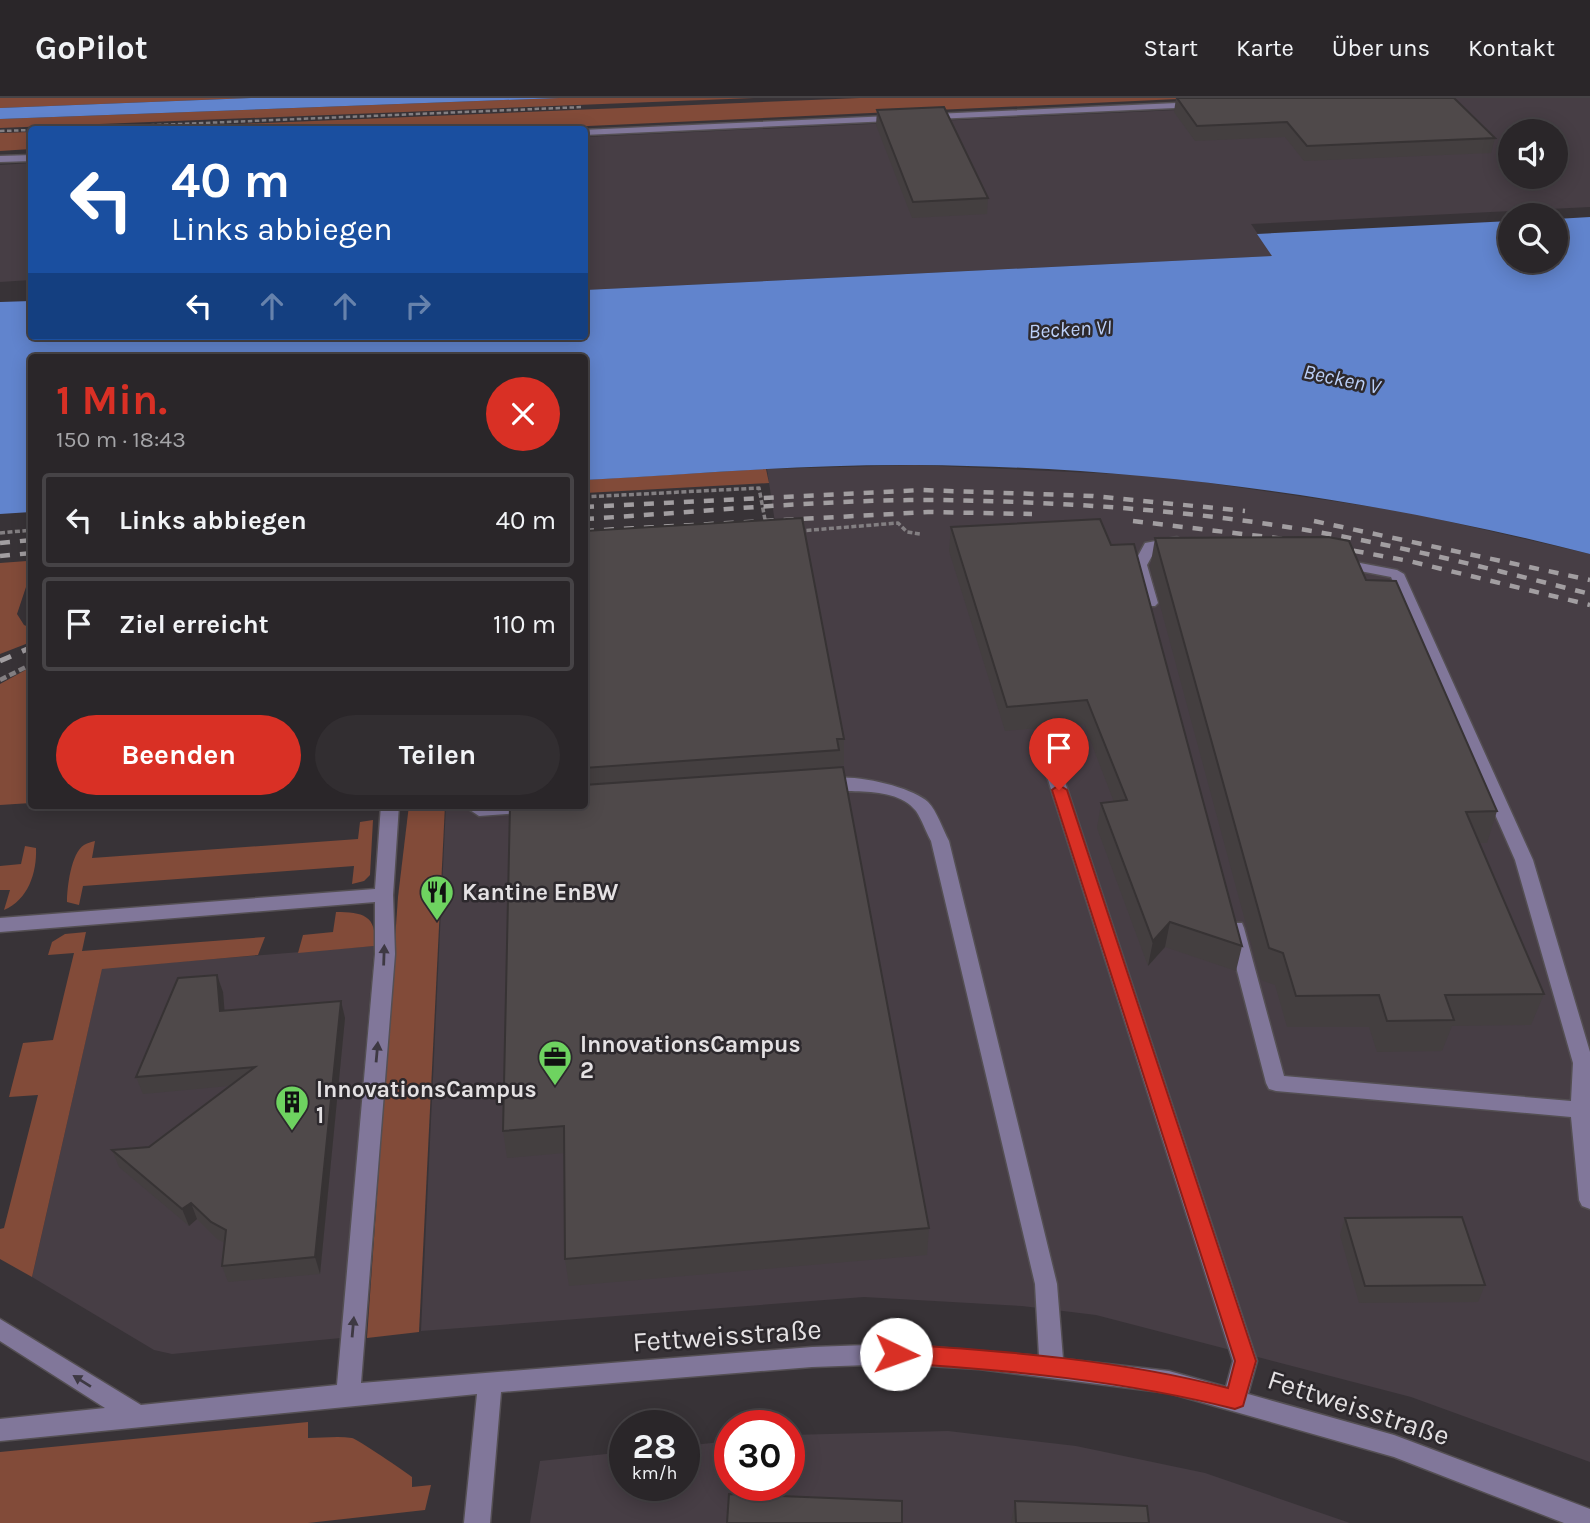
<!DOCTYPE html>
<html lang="de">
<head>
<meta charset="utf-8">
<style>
	:root { --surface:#2a2629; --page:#322e31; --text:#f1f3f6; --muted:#a5a5a8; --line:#464346; --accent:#d93025 }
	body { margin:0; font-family:Karla,sans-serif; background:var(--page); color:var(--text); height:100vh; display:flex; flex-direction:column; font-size:26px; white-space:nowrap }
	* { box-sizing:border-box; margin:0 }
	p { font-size:23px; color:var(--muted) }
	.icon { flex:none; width:38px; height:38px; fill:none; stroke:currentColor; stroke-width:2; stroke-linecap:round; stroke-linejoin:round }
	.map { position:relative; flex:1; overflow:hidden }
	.side { position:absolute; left:28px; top:256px; width:560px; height:455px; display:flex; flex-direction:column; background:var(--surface); border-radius:7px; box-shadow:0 4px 18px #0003,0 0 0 2px var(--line) }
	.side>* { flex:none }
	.top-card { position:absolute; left:28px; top:28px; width:560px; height:214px; border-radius:7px; box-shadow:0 4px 18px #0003,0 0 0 2px var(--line); background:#1a4fa0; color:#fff; overflow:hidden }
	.fabs { position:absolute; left:1498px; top:21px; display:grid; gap:14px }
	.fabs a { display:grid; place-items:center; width:70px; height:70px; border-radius:50%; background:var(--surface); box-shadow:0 4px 18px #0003,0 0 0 2px var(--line); font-size:35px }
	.speed { position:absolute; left:609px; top:1312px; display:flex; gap:14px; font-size:35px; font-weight:700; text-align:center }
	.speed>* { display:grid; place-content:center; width:91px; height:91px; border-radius:50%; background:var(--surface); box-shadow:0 4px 18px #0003,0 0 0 2px var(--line); line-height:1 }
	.speed small { font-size:18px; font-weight:400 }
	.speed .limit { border:10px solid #d22; background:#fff; color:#111 }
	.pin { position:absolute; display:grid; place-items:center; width:60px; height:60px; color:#fff; margin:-72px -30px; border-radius:50% 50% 50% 0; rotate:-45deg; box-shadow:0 0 7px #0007 }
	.pin .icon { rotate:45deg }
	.me { position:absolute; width:77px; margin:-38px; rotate:93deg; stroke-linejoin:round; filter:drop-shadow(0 0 5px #0008) }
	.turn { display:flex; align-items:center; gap:24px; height:147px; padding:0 28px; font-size:32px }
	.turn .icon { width:91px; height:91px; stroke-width:2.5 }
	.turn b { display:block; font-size:49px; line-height:60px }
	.lanes { display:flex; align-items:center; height:66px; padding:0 28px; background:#0003; justify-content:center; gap:35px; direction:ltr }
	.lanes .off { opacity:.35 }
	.round { display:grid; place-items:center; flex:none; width:74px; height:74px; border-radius:37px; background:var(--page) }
	.head { display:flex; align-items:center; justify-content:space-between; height:119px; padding:0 28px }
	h1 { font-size:42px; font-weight:700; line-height:52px; color:var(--accent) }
	.action { display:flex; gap:14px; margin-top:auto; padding:14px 28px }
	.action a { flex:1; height:80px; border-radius:42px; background:var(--accent); color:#fff; font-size:28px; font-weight:700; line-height:80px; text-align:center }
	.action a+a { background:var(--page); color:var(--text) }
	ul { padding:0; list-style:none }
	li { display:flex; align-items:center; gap:21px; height:94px; margin:0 14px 10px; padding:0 14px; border:4px solid var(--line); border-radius:7px }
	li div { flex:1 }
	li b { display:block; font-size:26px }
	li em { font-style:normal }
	header { display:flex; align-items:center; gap:42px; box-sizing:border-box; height:98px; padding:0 35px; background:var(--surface); border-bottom:2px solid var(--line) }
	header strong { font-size:33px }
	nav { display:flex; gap:38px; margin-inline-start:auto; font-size:24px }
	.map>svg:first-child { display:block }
</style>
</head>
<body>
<header>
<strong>GoPilot</strong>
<nav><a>Start</a><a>Karte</a><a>Über uns</a><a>Kontakt</a></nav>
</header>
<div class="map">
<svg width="1590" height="1425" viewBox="0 0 1590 1425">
	<rect width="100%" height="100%" fill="#383337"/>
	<g fill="#473e45" fill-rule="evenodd">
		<path d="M 1439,0 L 1590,0 L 1590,109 L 1251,126 L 1273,158 L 585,192 L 585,39 ZM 1510,33 L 1556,33 L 1556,79 L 1510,79 Z"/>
		<path d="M 31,65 L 31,182 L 0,184 L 0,67 Z"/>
		<path d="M 915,367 L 1162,378 L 1407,414 L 1590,456 L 1590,1364 L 1411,1299 L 1096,1217 L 1022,1208 L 864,1199 L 421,1233 L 446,707 L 584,707 L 777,438 L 767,371 Z"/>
		<path d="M 374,848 L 341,1240 L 172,1256 L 154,1252 L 32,1179 L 102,870 Z"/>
		<path d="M 948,1333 L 1076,1348 L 1205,1375 L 1350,1425 L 530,1425 L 540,1363 L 625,1354 L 625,1388 L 684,1388 L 684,1348 L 730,1343 L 730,1388 L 789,1388 L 789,1337 Z"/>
	</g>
	<g fill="#824b39">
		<path d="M 0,0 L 251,0 L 0,10 Z"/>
		<path d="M 559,0 L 754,0 L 0,30 L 0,21 Z"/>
		<path d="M 860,0 L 1200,0 L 522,31 L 96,32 Z"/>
		<path d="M 31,34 L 31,51 L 0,53 L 0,35 Z"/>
		<path d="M 766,371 L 769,385 L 585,395 L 585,382 Z"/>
		<path d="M 27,463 L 31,474 L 17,516 L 24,527 L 31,530 L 31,544 L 0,556 L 0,465 Z"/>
		<path d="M 31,569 L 31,705 L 0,707 L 0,586 Z"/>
		<path d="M 409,707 L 445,707 L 419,1234 L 367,1240 L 398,799 Z"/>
		<path d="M 373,722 L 370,777 L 364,783 L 352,786 L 354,768 L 83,788 L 79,807 L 67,804 C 67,790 71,755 84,747 C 87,745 91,744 95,743 L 92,760 L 358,741 L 360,724 Z"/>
		<path d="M 25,748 L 36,750 C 37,775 28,802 4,812 L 10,792 L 0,792 L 0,768 L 21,766 Z"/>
		<path d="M 336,814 C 362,814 378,817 374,848 L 298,855 L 303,837 L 333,834 Z"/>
		<path d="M 86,834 L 82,853 L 265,839 L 258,857 L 102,871 L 32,1179 L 0,1161 L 0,1131 L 4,1130 L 38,997 L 9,999 L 23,945 L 53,942 L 74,855 L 48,857 L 52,844 L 65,836 Z"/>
		<path d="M 308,1324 L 308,1340 C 322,1340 338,1338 352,1340 C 357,1341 406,1374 412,1379 L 412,1389 L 431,1387 L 425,1412 L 308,1425 L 0,1425 L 0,1354 Z"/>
	</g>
	<g fill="#6184cd">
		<path d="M 251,0 L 559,0 L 0,21 L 0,10 Z"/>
		<path d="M 1590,119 L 1590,456 C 1368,399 1146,369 917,367 C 806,366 695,376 585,382 L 584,259 L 32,259 L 31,414 L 0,416 L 0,204 L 31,203 L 32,238 L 584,238 L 585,192 L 1272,158 L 1257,136 L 1510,123 L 1510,163 L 1556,163 L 1556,121 Z"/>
	</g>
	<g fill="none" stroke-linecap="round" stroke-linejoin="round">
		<g stroke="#544f53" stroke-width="3">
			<g id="minor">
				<path d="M 1199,4 L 1201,6 L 1196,9 L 584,37 L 584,32 L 582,32 Z"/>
				<path d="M 32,57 L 32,63 L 0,64 L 0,58 Z"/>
				<path d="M 1177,439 L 1184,443 L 1182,446 L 1156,451 L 1147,467 L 1158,505 L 1155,508 L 1145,508 L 1133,467 L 1145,445 Z"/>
				<path d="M 1339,461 L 1397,472 L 1404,476 L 1533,762 L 1590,954 L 1590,1111 L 1582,1108 L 1579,1102 L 1571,1019 L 1276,993 L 1269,991 L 1266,985 L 1226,830 L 1228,825 L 1242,825 L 1244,830 L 1284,978 L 1571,1003 L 1573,965 L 1515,762 L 1391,479 L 1334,468 L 1332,465 L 1334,462 Z"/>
				<path d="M 1051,660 L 1059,666 L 1257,1263 L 1248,1296 L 1394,1337 L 1590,1411 L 1590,1425 L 1564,1425 L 1394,1359 L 1169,1295 L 979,1271 L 896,1266 L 812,1269 L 501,1294 L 490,1425 L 464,1425 L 477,1296 L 0,1343 L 0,1321 L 105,1310 L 0,1243 L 0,1221 L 141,1307 L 337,1287 L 375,856 L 375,804 L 0,834 L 0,820 L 375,791 L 381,707 L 399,707 L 393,797 L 395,856 L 361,1285 L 812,1249 L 896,1246 L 1039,1258 L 1035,1186 L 931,743 C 926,734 922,722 916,713 C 891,681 823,701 813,688 C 829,668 911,687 928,704 C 937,713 943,732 949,743 L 1057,1186 L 1063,1261 L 1169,1273 L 1226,1289 L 1233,1263 L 1043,666 Z"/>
				<path d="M 558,707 L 549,713 L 479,718 L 470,712 L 476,707 Z"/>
			</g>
		</g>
		<g stroke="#837f82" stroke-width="2.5" stroke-dasharray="4.5 2.5" stroke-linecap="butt">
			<path d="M 38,32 L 583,9"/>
			<path d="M 0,33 L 32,32"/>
		</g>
		<g stroke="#837f82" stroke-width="3.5" stroke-dasharray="5 2.5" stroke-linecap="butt">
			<path d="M 584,399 L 759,390 L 766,427"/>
			<path d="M 799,433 L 898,425 L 907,434 L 920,436"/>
			<path d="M 0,435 L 32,432"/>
		</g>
		<path stroke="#837f82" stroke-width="4.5" stroke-dasharray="7 3.5" stroke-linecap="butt" d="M 0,582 L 32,566"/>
		<use href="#minor" fill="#81779a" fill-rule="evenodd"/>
		<g stroke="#a29ea1" stroke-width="4.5" stroke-dasharray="10 10" stroke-linecap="butt">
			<path d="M 584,409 L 921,392 L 1093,398 L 1245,413"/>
			<path d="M 584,421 C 703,414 823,401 943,402 C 1064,404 1187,412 1306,432 C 1402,448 1496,472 1590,496"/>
			<path d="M 1133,423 L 1293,442"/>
			<path d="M 1314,423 L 1590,482"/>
			<path d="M 584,433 L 928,414 L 1032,416"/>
			<path d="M 0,445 L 32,442"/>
			<path d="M 1334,449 L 1409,463 L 1590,507"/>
			<path d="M 0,458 L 32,455"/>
		</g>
		<path stroke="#a29ea1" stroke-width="5" stroke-dasharray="12 12" stroke-linecap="butt" d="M 0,563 L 32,549"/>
	</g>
	<g fill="#443f40">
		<path d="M 1176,0 L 1495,40 L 1491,55 L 1304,63 L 1285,39 L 1195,43 L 1174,14 Z"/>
		<path d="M 877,12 L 988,100 L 987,116 L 912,120 L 876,27 Z"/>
		<path d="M 1100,421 L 1242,848 L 1236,873 L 1165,849 L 1148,868 L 1097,730 L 1101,705 L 1114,704 L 1084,626 L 1005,633 L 949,453 L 951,429 Z"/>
		<path d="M 584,433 L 844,641 L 844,667 L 839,668 L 839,670 L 929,1130 L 927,1157 L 569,1188 L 565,1161 L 564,1055 L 507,1060 L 503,1033 L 584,707 Z"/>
		<path d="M 1155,440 L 1366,482 L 1497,713 L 1487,745 L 1479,745 L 1544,896 L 1531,927 L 1452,928 L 1442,953 L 1377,954 L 1369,929 L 1287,929 L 1275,887 L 1261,882 L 1150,470 Z"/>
		<path d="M 223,894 L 224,913 L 345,920 L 320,1176 L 228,1184 L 222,1168 L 225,1145 L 217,1141 L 197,1121 L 189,1128 L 119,1069 L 112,1052 L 149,1049 L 229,988 L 143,996 L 136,979 Z"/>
		<path d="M 1345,1120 L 1485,1187 L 1478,1204 L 1359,1205 L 1340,1137 Z"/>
		<path d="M 1015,1403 L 1149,1425 L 1011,1425 Z"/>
	</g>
	<g fill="#373334">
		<path d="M 1170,824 L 1165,849 L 1148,868 L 1153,843 Z"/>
		<path d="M 217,877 L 223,894 L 226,930 L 220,913 Z"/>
		<path d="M 341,903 L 345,920 L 320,1176 L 315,1159 Z"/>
		<path d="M 191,1105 L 197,1121 L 189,1128 L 182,1111 Z"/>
	</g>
	<g fill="#4f494a" stroke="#373334" stroke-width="2">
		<path d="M 1177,0 L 1454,0 L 1495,40 L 1307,48 L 1287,24 L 1197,28 Z"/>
		<path d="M 944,9 L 988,100 L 913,104 L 877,12 Z"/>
		<path d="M 802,420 L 844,641 L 837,641 L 839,652 L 584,670 L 584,433 Z"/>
		<path d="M 1100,421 L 1111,447 L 1134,446 L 1242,848 L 1170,824 L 1153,843 L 1101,705 L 1127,702 L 1087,602 L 1007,609 L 951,429 Z"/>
		<path d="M 1328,439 L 1349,443 L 1366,482 L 1396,483 L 1497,713 L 1466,714 L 1544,896 L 1445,897 L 1454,922 L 1387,923 L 1379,897 L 1296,898 L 1283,855 L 1269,850 L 1155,440 Z"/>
		<path d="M 843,669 L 929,1130 L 565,1161 L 564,1028 L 503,1033 L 510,707 L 584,707 L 584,687 Z"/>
		<path d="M 217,877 L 220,913 L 341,903 L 315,1159 L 222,1168 L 226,1132 L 211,1124 L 191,1105 L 182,1111 L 112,1052 L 149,1049 L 255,969 L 136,979 L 178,880 Z"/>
		<path d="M 1462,1119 L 1485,1187 L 1365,1188 L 1345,1120 Z"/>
		<path d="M 729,1396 L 902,1403 L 902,1425 L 727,1425 Z"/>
		<path d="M 1015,1403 L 1147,1408 L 1149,1425 L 1016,1425 Z"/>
	</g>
	<defs><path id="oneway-solid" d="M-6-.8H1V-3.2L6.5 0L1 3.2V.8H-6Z" transform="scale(1.75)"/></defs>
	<g fill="#3e3943">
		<use href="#oneway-solid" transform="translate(384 857) rotate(-88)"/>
		<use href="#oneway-solid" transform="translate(377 954) rotate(-85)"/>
		<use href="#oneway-solid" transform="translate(353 1229) rotate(-85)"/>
		<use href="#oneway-solid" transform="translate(82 1283) rotate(-148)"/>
	</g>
	<path fill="#d93025" stroke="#8d1f18" stroke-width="2" d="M 1059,687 L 1067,692 L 1256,1263 L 1243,1308 L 1235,1311 C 1125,1283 1010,1272 896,1265 L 889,1263 L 886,1256 L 889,1249 L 896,1246 C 1007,1253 1120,1262 1228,1290 L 1235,1263 L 1052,692 Z"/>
	<defs>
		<g id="restaurant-pin" transform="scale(1.75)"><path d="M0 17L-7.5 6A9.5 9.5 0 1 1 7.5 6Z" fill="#6ed360" stroke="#2d292d"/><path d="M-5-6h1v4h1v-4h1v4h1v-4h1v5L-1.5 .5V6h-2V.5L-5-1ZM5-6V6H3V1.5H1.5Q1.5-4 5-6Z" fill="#111"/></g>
		<g id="office-pin" transform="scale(1.75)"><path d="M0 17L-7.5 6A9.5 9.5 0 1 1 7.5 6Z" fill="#6ed360" stroke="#2d292d"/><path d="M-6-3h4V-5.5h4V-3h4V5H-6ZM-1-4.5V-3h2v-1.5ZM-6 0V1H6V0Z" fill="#111"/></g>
		<g id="building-pin" transform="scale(1.75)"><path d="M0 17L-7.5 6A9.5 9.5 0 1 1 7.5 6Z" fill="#6ed360" stroke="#2d292d"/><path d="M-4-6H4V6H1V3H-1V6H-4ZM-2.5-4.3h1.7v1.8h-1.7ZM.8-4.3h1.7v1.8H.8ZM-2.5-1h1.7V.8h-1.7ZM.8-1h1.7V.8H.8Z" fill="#111"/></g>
	</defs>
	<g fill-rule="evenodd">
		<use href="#restaurant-pin" x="437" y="794"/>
		<use href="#office-pin" x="555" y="959"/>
		<use href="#building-pin" x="292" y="1004"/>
	</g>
	<g text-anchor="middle" stroke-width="5" stroke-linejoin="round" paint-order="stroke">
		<g font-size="21" font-style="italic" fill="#bcd0f8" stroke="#2d292d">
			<text transform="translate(1070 231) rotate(-3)" y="7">Becken VI</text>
			<text transform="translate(1342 281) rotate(12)" y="7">Becken V</text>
		</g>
		<g font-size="23" font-weight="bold" fill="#e4e1e3" stroke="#2d292d" text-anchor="start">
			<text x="462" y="802">Kantine EnBW</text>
			<text x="580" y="954">InnovationsCampus<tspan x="580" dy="26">2</tspan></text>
			<text x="316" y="999">InnovationsCampus<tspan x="316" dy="26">1</tspan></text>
		</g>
		<g font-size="28" fill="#e4e1e3" stroke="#2d292d">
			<text transform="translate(727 1237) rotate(-4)" y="10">Fettweisstraße</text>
			<text transform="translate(1359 1309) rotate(18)" y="10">Fettweisstraße</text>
		</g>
	</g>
</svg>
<div class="fabs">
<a><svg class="icon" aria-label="sound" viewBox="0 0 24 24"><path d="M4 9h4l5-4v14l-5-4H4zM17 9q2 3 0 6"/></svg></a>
<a><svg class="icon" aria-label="search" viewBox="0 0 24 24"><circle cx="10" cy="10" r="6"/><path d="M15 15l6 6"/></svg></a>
</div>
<div class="speed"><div>28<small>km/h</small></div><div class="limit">30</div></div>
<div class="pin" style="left:1059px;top:692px;background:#d93025"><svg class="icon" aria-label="arrive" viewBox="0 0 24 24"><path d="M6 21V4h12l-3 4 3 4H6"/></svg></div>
<svg class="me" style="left:896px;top:1256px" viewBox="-20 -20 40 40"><circle r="19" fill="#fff"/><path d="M0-13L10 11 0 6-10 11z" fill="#d93025"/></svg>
<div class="top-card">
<div class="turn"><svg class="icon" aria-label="left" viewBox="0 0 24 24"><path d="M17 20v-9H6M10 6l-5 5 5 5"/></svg><div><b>40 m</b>Links abbiegen</div></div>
<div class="lanes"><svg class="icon" aria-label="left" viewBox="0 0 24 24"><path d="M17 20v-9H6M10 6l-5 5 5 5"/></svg><svg class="icon off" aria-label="ahead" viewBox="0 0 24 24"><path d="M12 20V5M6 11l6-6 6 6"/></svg><svg class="icon off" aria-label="ahead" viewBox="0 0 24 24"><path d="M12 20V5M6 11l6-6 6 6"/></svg><svg class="icon off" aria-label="right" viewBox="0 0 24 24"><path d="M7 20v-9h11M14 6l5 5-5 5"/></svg></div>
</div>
<section class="side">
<div class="head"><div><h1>1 Min.</h1><p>150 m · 18:43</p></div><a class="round" style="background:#d93025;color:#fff"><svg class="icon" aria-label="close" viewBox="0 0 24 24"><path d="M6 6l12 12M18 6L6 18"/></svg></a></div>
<ul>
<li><svg class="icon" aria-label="left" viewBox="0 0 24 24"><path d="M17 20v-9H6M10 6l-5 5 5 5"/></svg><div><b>Links abbiegen</b></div><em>40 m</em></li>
<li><svg class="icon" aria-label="arrive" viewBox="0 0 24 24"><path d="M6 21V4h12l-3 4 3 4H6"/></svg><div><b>Ziel erreicht</b></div><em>110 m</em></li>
</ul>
<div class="action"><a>Beenden</a><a>Teilen</a></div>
</section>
</div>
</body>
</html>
